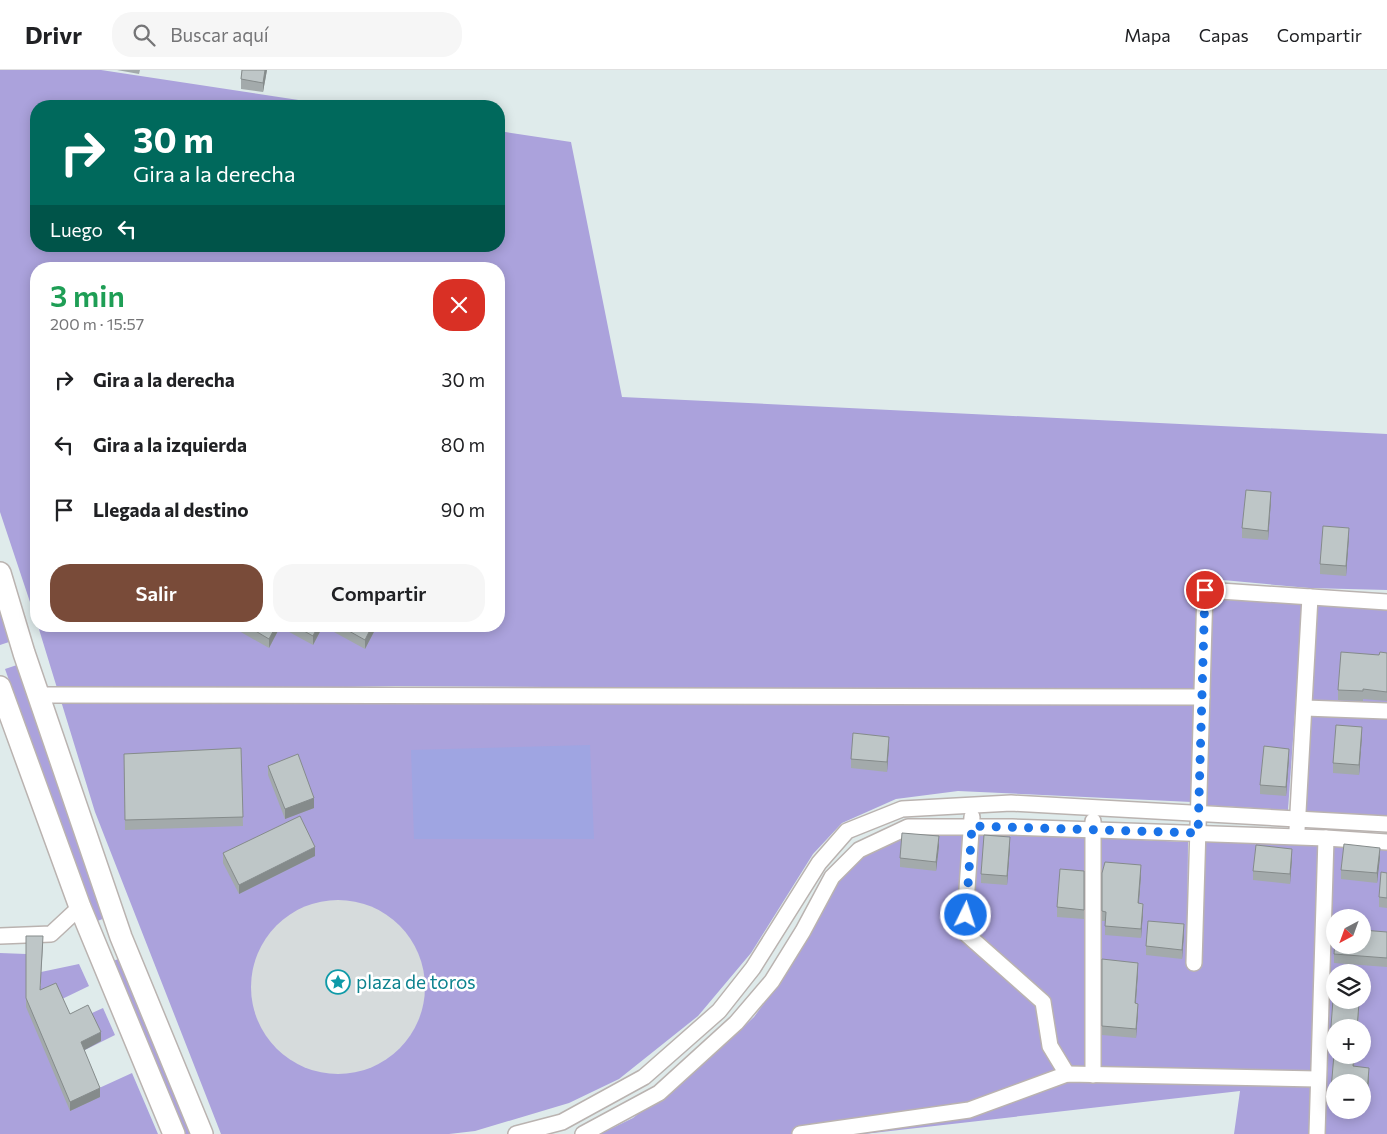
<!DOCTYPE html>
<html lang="es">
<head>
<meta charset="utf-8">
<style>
	:root { --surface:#fff; --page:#f6f6f6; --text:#202124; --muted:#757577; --line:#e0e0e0; --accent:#794b39 }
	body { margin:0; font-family:Commissioner,sans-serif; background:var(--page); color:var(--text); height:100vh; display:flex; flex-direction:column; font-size:19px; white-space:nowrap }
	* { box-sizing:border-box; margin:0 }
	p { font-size:16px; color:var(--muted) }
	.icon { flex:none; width:28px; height:28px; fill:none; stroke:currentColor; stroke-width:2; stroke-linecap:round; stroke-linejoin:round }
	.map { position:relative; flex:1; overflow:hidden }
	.sheet { position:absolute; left:30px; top:192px; width:475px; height:370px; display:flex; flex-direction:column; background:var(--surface); border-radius:20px; box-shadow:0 2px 12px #0003 }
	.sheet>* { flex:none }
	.top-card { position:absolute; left:30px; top:30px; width:475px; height:152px; border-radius:20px; box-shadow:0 2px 12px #0003; background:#00695c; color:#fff; overflow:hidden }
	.needle { width:32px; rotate:221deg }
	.fabs { position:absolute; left:1326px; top:839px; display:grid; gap:10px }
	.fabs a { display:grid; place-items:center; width:45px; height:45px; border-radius:50%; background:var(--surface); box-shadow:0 2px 12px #0003; font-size:25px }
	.pin { position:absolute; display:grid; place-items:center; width:42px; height:42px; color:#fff; margin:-21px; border:2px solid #fff; border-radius:50%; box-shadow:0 1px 5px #0007 }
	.me { position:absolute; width:55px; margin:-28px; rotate:4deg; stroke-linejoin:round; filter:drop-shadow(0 0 4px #0008) }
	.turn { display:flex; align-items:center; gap:18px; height:105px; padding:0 20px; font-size:22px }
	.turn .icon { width:65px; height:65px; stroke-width:2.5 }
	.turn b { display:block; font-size:35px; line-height:42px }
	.then { display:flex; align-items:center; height:48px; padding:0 20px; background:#0003; gap:10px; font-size:19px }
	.round { display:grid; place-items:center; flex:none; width:52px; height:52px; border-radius:20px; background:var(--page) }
	.overview { display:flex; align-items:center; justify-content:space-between; height:85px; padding:0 20px }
	h1 { font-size:30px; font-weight:600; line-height:38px; color:#1e9e55 }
	.button { display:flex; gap:10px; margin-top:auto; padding:10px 20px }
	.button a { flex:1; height:58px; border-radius:20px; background:var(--accent); color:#fff; font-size:20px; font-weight:600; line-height:58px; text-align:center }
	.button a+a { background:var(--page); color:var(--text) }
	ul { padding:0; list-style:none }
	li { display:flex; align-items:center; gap:15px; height:65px; padding:0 20px }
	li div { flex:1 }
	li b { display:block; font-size:19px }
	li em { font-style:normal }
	header { display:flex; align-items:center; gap:30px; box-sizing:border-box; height:70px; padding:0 25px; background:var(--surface); border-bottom:1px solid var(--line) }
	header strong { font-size:24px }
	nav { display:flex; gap:28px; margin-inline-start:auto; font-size:18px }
	.search { width:350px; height:45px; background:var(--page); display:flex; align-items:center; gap:12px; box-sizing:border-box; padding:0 18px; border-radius:20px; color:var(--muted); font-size:19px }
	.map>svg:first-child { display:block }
</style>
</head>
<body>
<header>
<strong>Drivr</strong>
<div class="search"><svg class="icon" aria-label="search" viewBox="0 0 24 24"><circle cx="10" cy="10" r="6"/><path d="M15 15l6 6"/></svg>Buscar aquí</div>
<nav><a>Mapa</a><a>Capas</a><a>Compartir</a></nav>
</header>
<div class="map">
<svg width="1387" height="1064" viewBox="0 0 1387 1064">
	<rect width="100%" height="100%" fill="#dfebeb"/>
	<g fill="#aba2dc" fill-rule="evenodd">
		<path d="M 0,0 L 101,0 L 338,36 L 36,36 L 36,176 L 499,176 L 499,61 L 571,72 L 622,327 L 1387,364 L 1387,520 L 1309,518 L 1201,508 L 1192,732 L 958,721 L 896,729 L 842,753 L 813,784 L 751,883 L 698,946 L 619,1009 L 569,1033 L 475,1061 L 449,1064 L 221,1064 L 95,742 L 38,556 L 499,556 L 499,199 L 36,199 L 36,550 L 0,442 ZM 396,616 L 700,618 L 301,618 Z"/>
		<path d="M 1208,516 L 1303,528 L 1288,740 L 1201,735 Z"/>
		<path d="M 1314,527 L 1387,529 L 1387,636 L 1309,634 Z"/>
		<path d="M 0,541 L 9,572 L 0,575 Z"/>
		<path d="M 17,595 L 105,848 L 95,852 L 5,599 Z"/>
		<path d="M 1308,642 L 1387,645 L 1387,750 L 1303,746 Z"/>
		<path d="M 966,763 L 960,864 L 1040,934 L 1064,1008 L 1312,1013 L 1311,1064 L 1234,1064 L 1240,1021 L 864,1064 L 600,1064 L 633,1048 L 723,976 L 754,947 L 780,911 L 834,817 L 848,797 L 873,779 L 906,768 Z"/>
		<path d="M 975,763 L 1089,767 L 1089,1000 L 1069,1000 L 1055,973 L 1047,929 L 970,859 Z"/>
		<path d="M 1098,768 L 1188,772 L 1187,896 L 1197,896 L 1200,770 L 1321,774 L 1312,1004 L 1097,1001 Z"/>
		<path d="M 1332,774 L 1387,777 L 1387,1064 L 1322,1064 ZM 1335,848 L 1362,848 L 1362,875 L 1335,875 ZM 1335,902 L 1362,902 L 1362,930 L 1335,930 ZM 1335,958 L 1362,958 L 1362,985 L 1335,985 ZM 1335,1012 L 1362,1012 L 1362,1040 L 1335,1040 Z"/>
		<path d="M 0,883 L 26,884 L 26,916 L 41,916 L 41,902 L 79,894 L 89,916 L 60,930 L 70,953 L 103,938 L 115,965 L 81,982 L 97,1019 L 132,1003 L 158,1064 L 0,1064 Z"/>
		<path d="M 119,889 L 192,1064 L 181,1064 L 109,892 Z"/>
	</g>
	<path fill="#9fa5e2" d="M 590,675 L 594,769 L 414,769 L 411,680 Z"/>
	<circle fill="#d6dbdc" cx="338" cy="917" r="87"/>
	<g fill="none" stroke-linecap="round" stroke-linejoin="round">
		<g stroke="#bab3b0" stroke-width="18">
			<g id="street">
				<path d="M 38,625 L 1202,627"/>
				<path d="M 1305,638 L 1387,641"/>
				<path d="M 972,747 L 964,862 L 1043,932 L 1050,976 L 1067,1004"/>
				<path d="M 1297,760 L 1310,527"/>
				<path d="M 0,866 L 51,864 L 80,837"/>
				<path d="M 1194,893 L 1205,520 L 1387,532"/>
				<path d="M 1093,1005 L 1093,751"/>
				<path d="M 516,1064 L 562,1052 L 644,1007 L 719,941 L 753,898 L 819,793 L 847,761 L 902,739 L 1011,733 L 1387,754"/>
				<path d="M 583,1064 L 659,1023 L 736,953 L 772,911 L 803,861 L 832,807 L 859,780 L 908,757 L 1012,757 L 1326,768 L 1387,772"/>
				<path d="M 800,1064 L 969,1040 L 1067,1004 L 1317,1009"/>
				<path d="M 1317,1064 L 1326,768"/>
			</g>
		</g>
		<g stroke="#bab3b0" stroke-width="24">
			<g id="secondary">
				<path d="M 0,503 L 24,583 L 121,867 L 202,1064"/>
				<path d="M 0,617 L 80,837 L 174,1064"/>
			</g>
		</g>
		<use href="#street" stroke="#fff" stroke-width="15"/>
		<use href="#secondary" stroke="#fff" stroke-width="21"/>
	</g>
	<g fill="#a3aaab">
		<path d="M 117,0 L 140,0 L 139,4 Z"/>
		<path d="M 242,0 L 267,0 L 263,22 L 241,19 L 241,9 Z"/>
		<path d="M 1271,431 L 1268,470 L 1242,468 L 1242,458 Z"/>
		<path d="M 1349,467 L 1346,506 L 1320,504 L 1320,494 Z"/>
		<path d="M 239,556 L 323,556 L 313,575 L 280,557 L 269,578 L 239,561 Z"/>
		<path d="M 323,556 L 377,556 L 365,579 Z"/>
		<path d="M 1387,583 L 1387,631 L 1363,629 L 1363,631 L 1338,630 L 1338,620 L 1379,585 Z"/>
		<path d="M 1362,666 L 1359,705 L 1333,703 L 1333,693 Z"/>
		<path d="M 889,676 L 887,702 L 851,698 L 851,689 Z"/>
		<path d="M 241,678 L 243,756 L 125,760 L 124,684 Z"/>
		<path d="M 1289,688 L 1286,726 L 1260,724 L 1260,715 Z"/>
		<path d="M 268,696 L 314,738 L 285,749 L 268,705 Z"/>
		<path d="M 939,776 L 936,801 L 900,797 L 900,788 Z"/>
		<path d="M 1010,777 L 1007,815 L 981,813 L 981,804 Z"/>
		<path d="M 223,783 L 315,786 L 239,824 L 223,793 Z"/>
		<path d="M 1380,787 L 1377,813 L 1341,809 L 1341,800 Z"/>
		<path d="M 1292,788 L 1290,814 L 1253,810 L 1253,801 Z"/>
		<path d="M 1084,801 L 1084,849 L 1057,847 L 1057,837 Z"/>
		<path d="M 1102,803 L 1141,805 L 1139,833 L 1143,843 L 1141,868 L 1105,865 L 1105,851 L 1102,851 Z"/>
		<path d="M 1387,803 L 1387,838 L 1379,837 L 1379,827 Z"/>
		<path d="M 1387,862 L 1387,897 L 1334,893 L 1334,884 Z"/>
		<path d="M 1184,864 L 1182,889 L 1146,885 L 1146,876 Z"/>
		<path d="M 26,866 L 43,876 L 40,920 L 70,944 L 101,971 L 84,980 L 100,1027 L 70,1041 L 26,937 Z"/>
		<path d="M 1102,889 L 1138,902 L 1136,933 L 1138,943 L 1136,968 L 1102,965 Z"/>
		<path d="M 1359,942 L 1354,997 L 1369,1007 L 1367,1033 L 1362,1032 L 1362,1012 L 1335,1012 L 1335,1030 L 1331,1029 L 1331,1020 L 1334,979 L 1330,978 L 1330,969 Z"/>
	</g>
	<g fill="#858b8b">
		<path d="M 265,0 L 267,0 L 263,22 L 263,13 Z"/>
		<path d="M 1271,422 L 1271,431 L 1268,470 L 1268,461 Z"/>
		<path d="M 1349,458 L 1349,467 L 1346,506 L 1346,496 Z"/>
		<path d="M 276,556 L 280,556 L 280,557 L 269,578 L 269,569 Z"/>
		<path d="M 318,556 L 323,556 L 313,575 L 313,566 Z"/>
		<path d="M 372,556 L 377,556 L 365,579 L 365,570 Z"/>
		<path d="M 1362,657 L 1362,666 L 1359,705 L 1359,695 Z"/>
		<path d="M 889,667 L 889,676 L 887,702 L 887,692 Z"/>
		<path d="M 1289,679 L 1289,688 L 1286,726 L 1286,717 Z"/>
		<path d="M 314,728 L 314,738 L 285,749 L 285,739 Z"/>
		<path d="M 939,766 L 939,776 L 936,801 L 936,792 Z"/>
		<path d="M 1010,767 L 1010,777 L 1007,815 L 1007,806 Z"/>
		<path d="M 315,777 L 315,786 L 239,824 L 239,815 Z"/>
		<path d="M 1380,778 L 1380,787 L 1377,813 L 1377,803 Z"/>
		<path d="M 1292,779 L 1292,788 L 1290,814 L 1290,804 Z"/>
		<path d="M 1141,795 L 1141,805 L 1138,843 L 1138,833 Z"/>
		<path d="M 1143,834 L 1143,843 L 1141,868 L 1141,859 Z"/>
		<path d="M 1184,854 L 1184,864 L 1182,889 L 1182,880 Z"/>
		<path d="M 1138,893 L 1138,902 L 1135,943 L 1135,933 Z"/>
		<path d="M 1138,934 L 1138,943 L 1136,968 L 1136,959 Z"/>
		<path d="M 101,962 L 101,971 L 81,982 L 81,972 Z"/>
		<path d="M 1369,998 L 1369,1007 L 1367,1033 L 1367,1023 Z"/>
		<path d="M 100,1018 L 100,1027 L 70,1041 L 70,1032 Z"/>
	</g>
	<g fill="#bec6c7" stroke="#858b8b">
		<path d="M 242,0 L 265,0 L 263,13 L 241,9 Z"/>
		<path d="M 1246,420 L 1271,422 L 1268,461 L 1242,458 Z"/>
		<path d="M 1323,456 L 1349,458 L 1346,496 L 1320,494 Z"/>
		<path d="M 247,556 L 276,556 L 269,569 Z"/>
		<path d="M 295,556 L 318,556 L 313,566 Z"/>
		<path d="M 340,556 L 372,556 L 365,570 Z"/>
		<path d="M 1341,582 L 1379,585 L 1380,582 L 1387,583 L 1387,622 L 1363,619 L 1363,621 L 1338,620 Z"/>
		<path d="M 1336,655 L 1362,657 L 1359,695 L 1333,693 Z"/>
		<path d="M 853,663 L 889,667 L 887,692 L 851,689 Z"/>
		<path d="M 1264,676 L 1289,679 L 1286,717 L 1260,715 Z"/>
		<path d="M 241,678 L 243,747 L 125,750 L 124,684 Z"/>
		<path d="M 298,684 L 314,728 L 285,739 L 268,696 Z"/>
		<path d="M 300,746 L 315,777 L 239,815 L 223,783 Z"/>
		<path d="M 902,763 L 939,766 L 936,792 L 900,788 Z"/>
		<path d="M 984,765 L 1010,767 L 1007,806 L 981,804 Z"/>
		<path d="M 1344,774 L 1380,778 L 1377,803 L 1341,800 Z"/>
		<path d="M 1256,775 L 1292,779 L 1290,804 L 1253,801 Z"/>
		<path d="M 1105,792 L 1141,795 L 1138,833 L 1143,834 L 1141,859 L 1105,856 L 1106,842 L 1102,841 L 1102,803 Z"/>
		<path d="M 1060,799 L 1084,801 L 1084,840 L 1057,837 Z"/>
		<path d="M 1381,802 L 1387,803 L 1387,828 L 1379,827 Z"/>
		<path d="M 1148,851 L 1184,854 L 1182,880 L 1146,876 Z"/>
		<path d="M 1362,860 L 1387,862 L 1387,888 L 1334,884 L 1335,870 L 1335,875 L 1362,875 Z"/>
		<path d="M 26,866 L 43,866 L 40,920 L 56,913 L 70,944 L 88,935 L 101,962 L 81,972 L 100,1018 L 70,1032 L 26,928 Z"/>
		<path d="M 1102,889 L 1138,893 L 1135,933 L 1138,934 L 1136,959 L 1102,956 Z"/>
		<path d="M 1333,930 L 1359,933 L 1357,958 L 1335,958 L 1335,969 L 1330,969 Z"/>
		<path d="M 1335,972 L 1335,985 L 1354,985 L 1353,996 L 1369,998 L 1367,1023 L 1362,1023 L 1362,1012 L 1335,1012 L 1335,1020 L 1331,1020 Z"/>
	</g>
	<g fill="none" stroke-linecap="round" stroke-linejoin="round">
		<path stroke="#1a73e8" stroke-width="9" stroke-dasharray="0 16.2" d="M 966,845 L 972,756 L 1198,763 L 1205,520"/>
	</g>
	<defs>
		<g id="sight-ring" transform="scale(1.25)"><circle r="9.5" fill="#fff" stroke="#0f9aa8" stroke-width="1.5"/><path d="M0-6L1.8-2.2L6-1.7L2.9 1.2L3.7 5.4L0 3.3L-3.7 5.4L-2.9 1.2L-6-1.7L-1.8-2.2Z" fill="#0f9aa8"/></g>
	</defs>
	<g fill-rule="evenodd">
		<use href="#sight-ring" x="338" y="912"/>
	</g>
	<g text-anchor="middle" stroke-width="5" stroke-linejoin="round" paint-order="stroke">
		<g font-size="19" fill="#0d838f" stroke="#fff" text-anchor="start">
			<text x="356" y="919">plaza de toros</text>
		</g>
	</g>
</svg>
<div class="fabs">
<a><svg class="needle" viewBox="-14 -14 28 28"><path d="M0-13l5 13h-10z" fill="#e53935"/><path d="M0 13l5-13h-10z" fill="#757577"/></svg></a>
<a><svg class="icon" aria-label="layers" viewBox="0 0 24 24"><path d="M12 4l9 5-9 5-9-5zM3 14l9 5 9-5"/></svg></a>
<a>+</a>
<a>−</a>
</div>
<div class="pin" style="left:1205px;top:520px;background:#d93025"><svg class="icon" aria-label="arrive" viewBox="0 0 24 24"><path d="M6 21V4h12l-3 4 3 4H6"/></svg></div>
<svg class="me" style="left:966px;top:845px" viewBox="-20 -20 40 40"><circle r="17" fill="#1a73e8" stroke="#fff" stroke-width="3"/><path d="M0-11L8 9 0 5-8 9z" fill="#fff"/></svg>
<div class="top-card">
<div class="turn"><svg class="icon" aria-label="right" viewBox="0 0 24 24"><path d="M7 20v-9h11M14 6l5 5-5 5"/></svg><div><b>30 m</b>Gira a la derecha</div></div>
<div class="then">Luego<svg class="icon" aria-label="left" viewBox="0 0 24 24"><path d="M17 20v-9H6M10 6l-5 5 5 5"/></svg></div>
</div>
<section class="sheet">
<div class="overview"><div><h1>3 min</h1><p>200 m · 15:57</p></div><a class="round" style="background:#d93025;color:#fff"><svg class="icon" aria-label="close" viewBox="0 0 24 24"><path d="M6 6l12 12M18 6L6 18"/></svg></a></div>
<ul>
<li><svg class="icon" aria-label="right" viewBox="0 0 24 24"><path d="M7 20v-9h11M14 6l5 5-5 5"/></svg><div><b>Gira a la derecha</b></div><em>30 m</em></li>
<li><svg class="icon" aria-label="left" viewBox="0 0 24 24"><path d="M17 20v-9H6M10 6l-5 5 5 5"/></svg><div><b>Gira a la izquierda</b></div><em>80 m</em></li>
<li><svg class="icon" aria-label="arrive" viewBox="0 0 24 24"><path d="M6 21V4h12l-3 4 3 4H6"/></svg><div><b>Llegada al destino</b></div><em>90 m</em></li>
</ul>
<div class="button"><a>Salir</a><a>Compartir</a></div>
</section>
</div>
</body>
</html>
